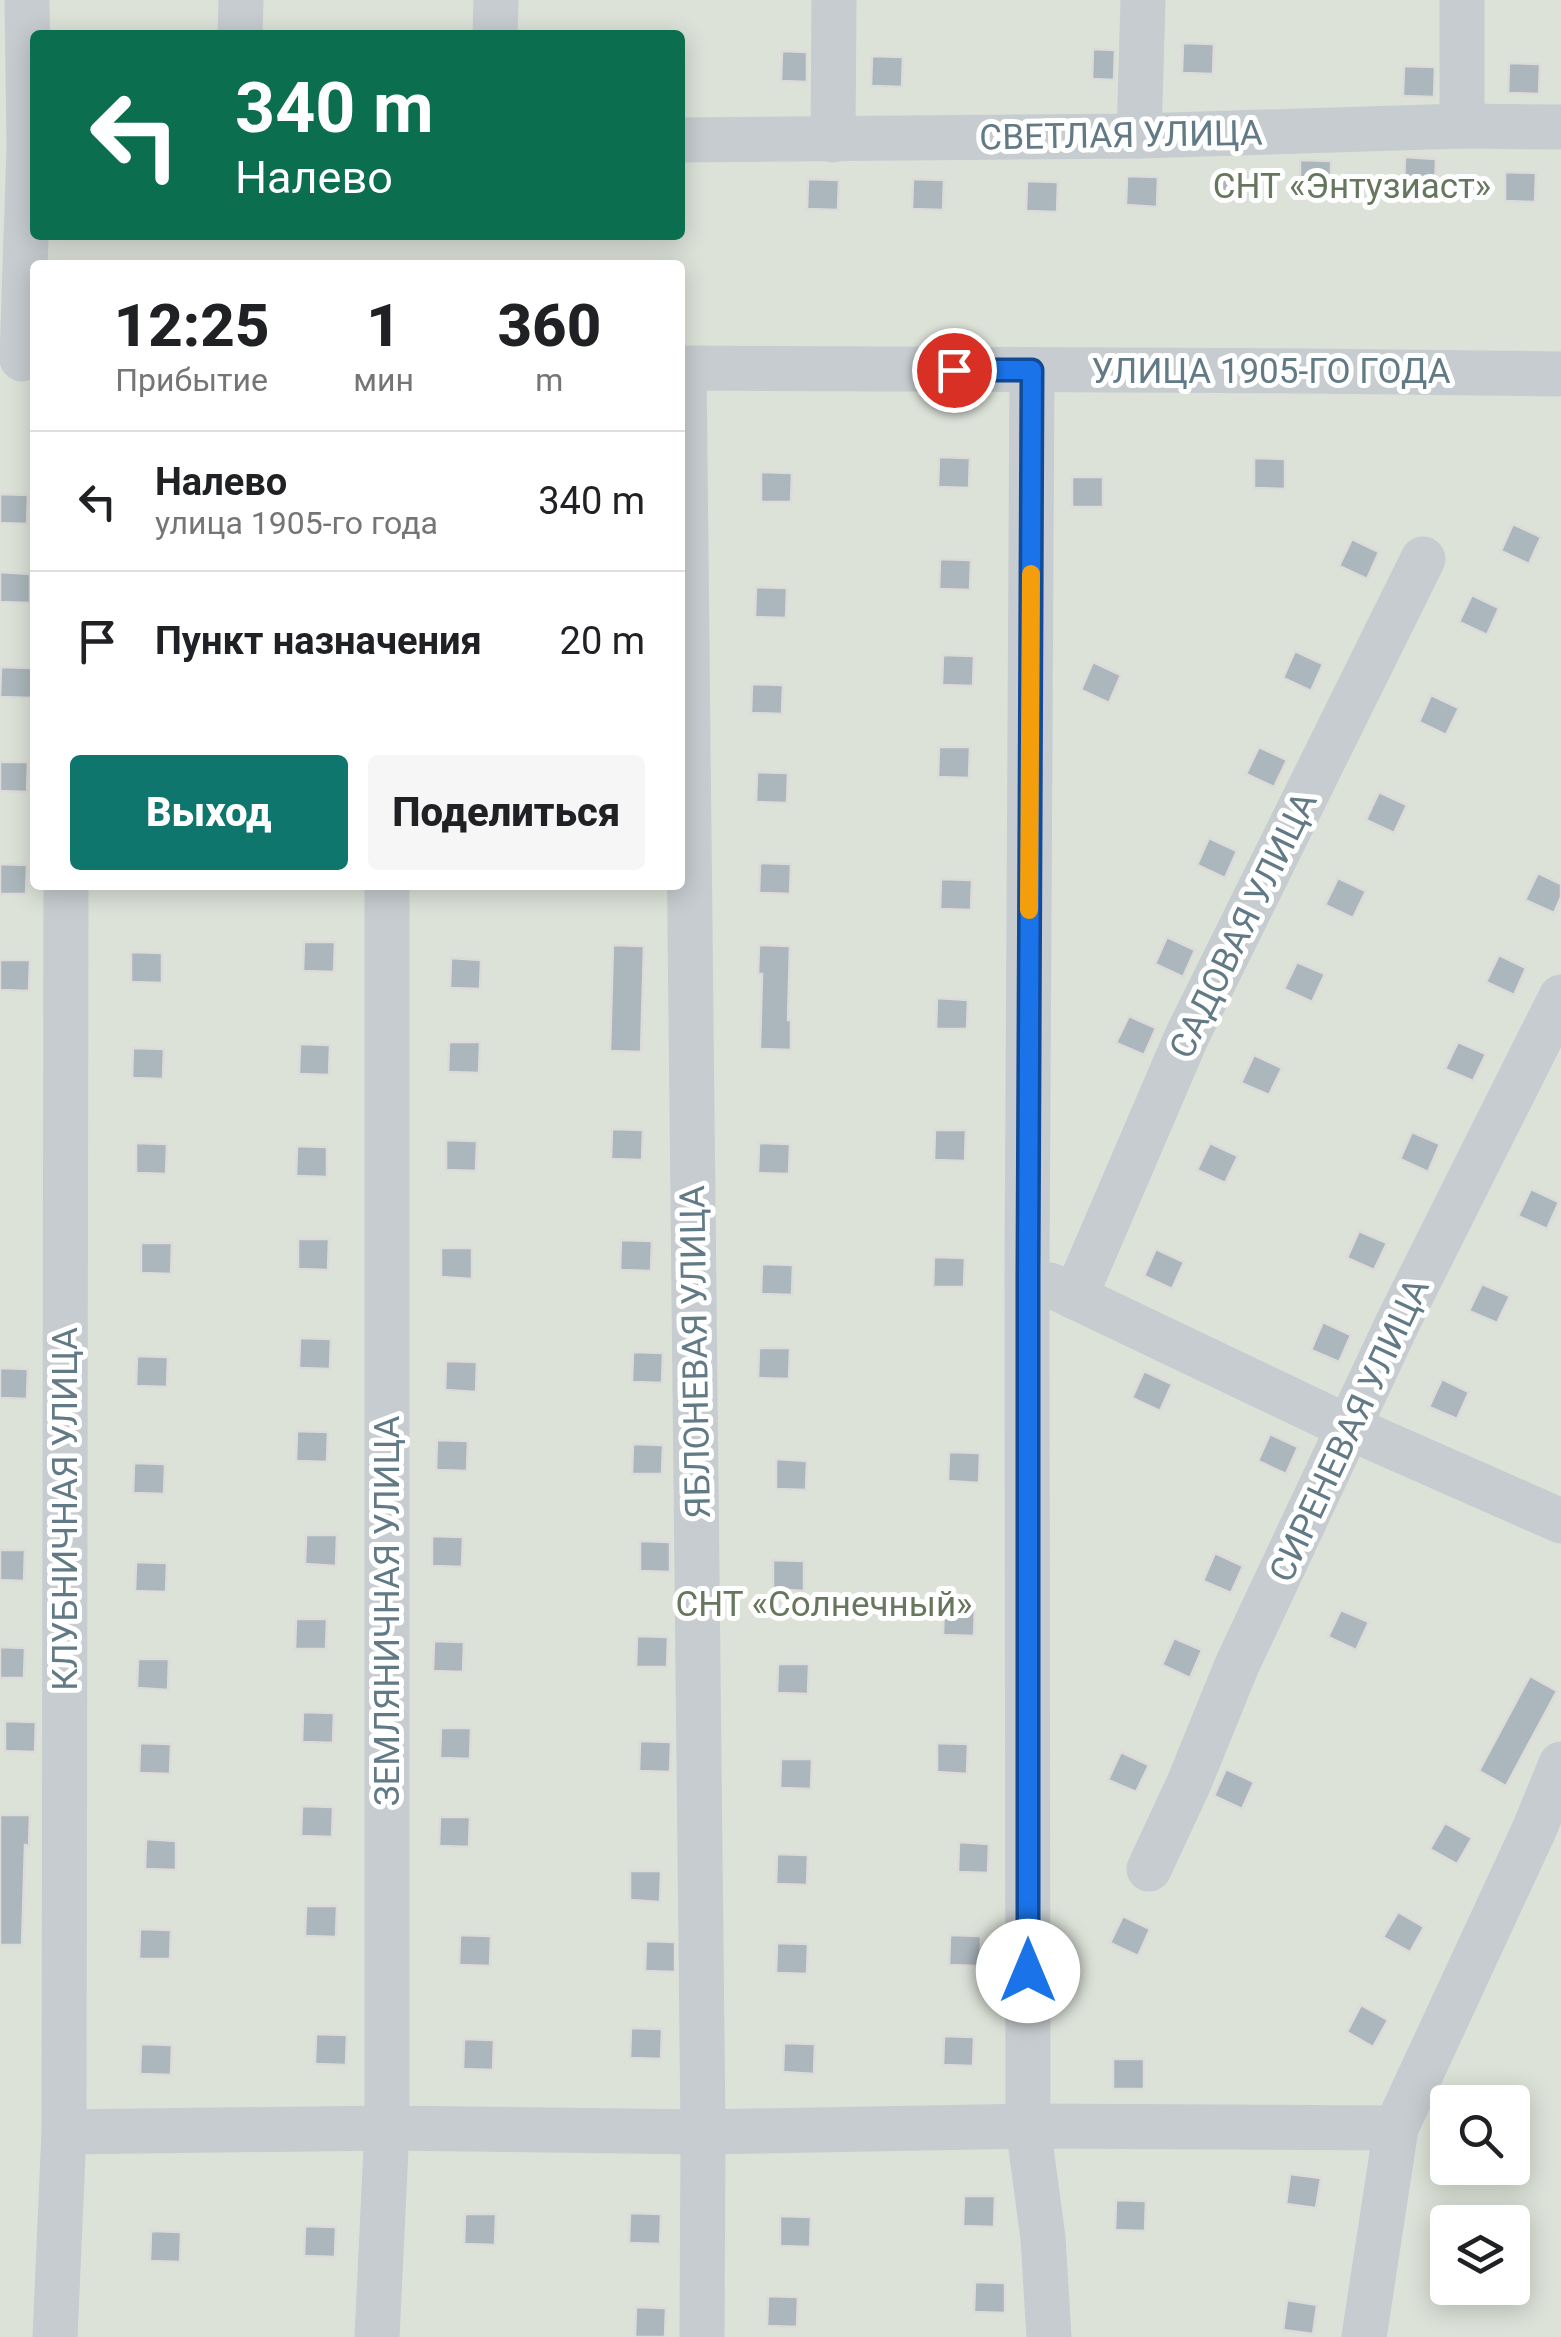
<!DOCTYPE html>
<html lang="ru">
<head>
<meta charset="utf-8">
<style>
	:root { --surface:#fff; --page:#f6f6f6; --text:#202124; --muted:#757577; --line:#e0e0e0; --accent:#0f766e }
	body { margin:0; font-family:Roboto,sans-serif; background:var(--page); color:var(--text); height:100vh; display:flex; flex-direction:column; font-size:38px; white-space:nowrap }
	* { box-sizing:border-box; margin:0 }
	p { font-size:32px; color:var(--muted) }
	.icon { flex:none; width:55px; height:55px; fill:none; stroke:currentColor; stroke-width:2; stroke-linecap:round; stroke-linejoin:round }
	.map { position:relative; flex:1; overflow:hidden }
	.drawer { position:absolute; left:30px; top:260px; width:655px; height:630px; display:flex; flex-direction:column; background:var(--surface); border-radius:10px; box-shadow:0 5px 25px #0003 }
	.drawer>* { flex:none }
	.top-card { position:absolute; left:30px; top:30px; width:655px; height:210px; border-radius:10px; box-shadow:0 5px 25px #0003; background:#0b6e4f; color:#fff; overflow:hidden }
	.tools { position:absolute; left:1430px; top:2085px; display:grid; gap:20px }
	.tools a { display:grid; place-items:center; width:100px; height:100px; border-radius:10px; background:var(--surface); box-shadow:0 5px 25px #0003; font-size:50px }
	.pin { position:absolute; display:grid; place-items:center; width:85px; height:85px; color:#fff; margin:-42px; border:5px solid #fff; border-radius:50%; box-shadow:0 2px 10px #0007 }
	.me { position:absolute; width:110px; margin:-55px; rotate:0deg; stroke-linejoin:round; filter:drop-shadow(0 0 8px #0008) }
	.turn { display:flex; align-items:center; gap:35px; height:210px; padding:0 40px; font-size:45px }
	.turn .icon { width:130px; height:130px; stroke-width:2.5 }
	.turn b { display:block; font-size:70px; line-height:85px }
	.eta { display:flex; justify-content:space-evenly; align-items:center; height:170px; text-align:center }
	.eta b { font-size:60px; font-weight:800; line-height:70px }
	.button { display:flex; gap:20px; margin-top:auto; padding:20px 40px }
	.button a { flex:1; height:115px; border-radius:10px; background:var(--accent); color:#fff; font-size:40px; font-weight:800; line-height:115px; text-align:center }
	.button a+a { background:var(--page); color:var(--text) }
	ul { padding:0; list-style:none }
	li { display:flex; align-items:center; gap:30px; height:140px; padding:0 40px; border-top:2px solid var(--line) }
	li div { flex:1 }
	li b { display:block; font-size:38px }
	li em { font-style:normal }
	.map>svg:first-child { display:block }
</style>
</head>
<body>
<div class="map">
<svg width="1561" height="2337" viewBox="0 0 1561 2337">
	<rect width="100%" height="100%" fill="#faf9f7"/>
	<path fill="#dce2d8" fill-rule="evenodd" d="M 0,0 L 1561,0 L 1561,2337 L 0,2337 ZM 35,35 L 680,35 L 680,235 L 35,235 ZM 35,265 L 680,265 L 680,885 L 35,885 ZM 1448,2102 L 1512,2102 L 1512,2168 L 1448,2168 ZM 1448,2222 L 1512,2222 L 1512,2288 L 1448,2288 Z"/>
	<g fill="#abb7bc" stroke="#dcdbd9" stroke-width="2.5">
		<path d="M 1183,43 L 1214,44 L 1213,74 L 1182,73 Z"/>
		<path d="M 1093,49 L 1115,50 L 1114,80 L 1092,79 Z"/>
		<path d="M 782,51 L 807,52 L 807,82 L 781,81 Z"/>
		<path d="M 872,56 L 903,57 L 902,87 L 871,86 Z"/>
		<path d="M 1509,63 L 1540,64 L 1539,94 L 1508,93 Z"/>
		<path d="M 1404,66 L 1435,67 L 1434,97 L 1403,96 Z"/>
		<path d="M 1405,157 L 1436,159 L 1435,188 L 1404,187 Z"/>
		<path d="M 1300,160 L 1331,161 L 1331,191 L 1300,190 Z"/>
		<path d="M 1217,171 L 1247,172 L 1246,202 L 1216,201 Z"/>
		<path d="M 1505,172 L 1536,173 L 1535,202 L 1505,201 Z"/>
		<path d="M 1127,176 L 1158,177 L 1157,207 L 1126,205 Z"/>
		<path d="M 808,179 L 839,180 L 838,210 L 807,209 Z"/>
		<path d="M 913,179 L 944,180 L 943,210 L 912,209 Z"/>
		<path d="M 1027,181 L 1058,182 L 1057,212 L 1026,211 Z"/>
		<path d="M 939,457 L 970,458 L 969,488 L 938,487 Z"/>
		<path d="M 1254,458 L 1285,459 L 1285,489 L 1254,488 Z"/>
		<path d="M 761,472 L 792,473 L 791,502 L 761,502 Z"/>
		<rect x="1072" y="477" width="31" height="30"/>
		<path d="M 0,494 L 28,495 L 27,524 L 0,523 Z"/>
		<path d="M 1513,524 L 1541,537 L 1529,564 L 1501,551 Z"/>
		<path d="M 1352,539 L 1379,552 L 1367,579 L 1339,566 Z"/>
		<path d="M 940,559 L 971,560 L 970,590 L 939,589 Z"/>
		<path d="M 0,572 L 30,574 L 30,603 L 0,602 Z"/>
		<path d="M 756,587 L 787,588 L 786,618 L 755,617 Z"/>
		<path d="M 1472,595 L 1499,608 L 1487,635 L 1459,622 Z"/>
		<path d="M 1295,651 L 1323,664 L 1311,691 L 1283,678 Z"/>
		<path d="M 943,655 L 974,656 L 973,686 L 942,685 Z"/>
		<path d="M 1093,662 L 1121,675 L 1109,703 L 1081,690 Z"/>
		<path d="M 1,667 L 32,668 L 31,698 L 0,697 Z"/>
		<path d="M 752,684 L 783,685 L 782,714 L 751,713 Z"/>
		<path d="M 1431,695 L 1459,708 L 1446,735 L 1419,722 Z"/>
		<path d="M 939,747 L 970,747 L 969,778 L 938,777 Z"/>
		<path d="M 1259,747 L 1287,760 L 1274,787 L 1246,774 Z"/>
		<path d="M 0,762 L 28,762 L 27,792 L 0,791 Z"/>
		<path d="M 757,772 L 788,773 L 787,803 L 756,802 Z"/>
		<path d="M 1379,792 L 1407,805 L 1394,833 L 1366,820 Z"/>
		<path d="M 1209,838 L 1237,851 L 1225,878 L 1197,865 Z"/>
		<path d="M 760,863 L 791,864 L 790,894 L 759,893 Z"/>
		<path d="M 0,864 L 27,865 L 26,894 L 0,894 Z"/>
		<path d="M 1538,873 L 1561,884 L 1561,897 L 1554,913 L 1525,900 Z"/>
		<path d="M 1338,878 L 1366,891 L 1353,918 L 1325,905 Z"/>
		<path d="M 941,879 L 972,880 L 971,910 L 940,909 Z"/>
		<path d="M 1167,937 L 1195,950 L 1183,977 L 1155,964 Z"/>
		<path d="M 304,942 L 335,942 L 334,972 L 303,971 Z"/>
		<path d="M 613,945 L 644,946 L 641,1052 L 610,1051 Z"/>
		<path d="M 759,945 L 790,946 L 788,1020 L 791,1020 L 791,1050 L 760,1049 L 762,974 L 758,974 Z"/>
		<path d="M 131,952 L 162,953 L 162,983 L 131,982 Z"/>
		<path d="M 1499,955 L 1526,968 L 1514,995 L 1486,982 Z"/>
		<path d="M 451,958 L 481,960 L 480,989 L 450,988 Z"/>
		<path d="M 0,960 L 30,960 L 29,991 L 0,990 Z"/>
		<path d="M 1297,962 L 1325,974 L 1312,1002 L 1284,989 Z"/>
		<path d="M 937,998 L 968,1000 L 967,1029 L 936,1029 Z"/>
		<path d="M 1129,1016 L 1156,1028 L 1144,1055 L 1116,1043 Z"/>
		<path d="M 449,1042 L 480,1042 L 479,1073 L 448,1072 Z"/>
		<path d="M 1458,1042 L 1486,1054 L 1473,1081 L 1445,1069 Z"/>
		<path d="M 300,1044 L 330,1045 L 329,1075 L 299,1074 Z"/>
		<path d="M 133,1048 L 164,1049 L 163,1079 L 132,1078 Z"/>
		<path d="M 1254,1055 L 1282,1068 L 1269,1095 L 1241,1083 Z"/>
		<path d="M 612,1129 L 643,1130 L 642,1160 L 611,1159 Z"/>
		<path d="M 935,1130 L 966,1130 L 965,1161 L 934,1160 Z"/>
		<path d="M 1412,1132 L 1440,1144 L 1428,1172 L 1400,1159 Z"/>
		<path d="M 446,1140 L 477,1141 L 476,1171 L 446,1170 Z"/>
		<path d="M 136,1143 L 167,1144 L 166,1174 L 136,1173 Z"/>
		<path d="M 759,1143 L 790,1144 L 789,1174 L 758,1173 Z"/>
		<path d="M 1210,1143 L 1238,1156 L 1225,1183 L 1197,1170 Z"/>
		<path d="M 297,1146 L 327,1147 L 327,1177 L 296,1176 Z"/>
		<path d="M 1531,1189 L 1559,1202 L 1547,1229 L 1518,1216 Z"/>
		<path d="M 1359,1231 L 1387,1243 L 1374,1270 L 1347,1258 Z"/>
		<path d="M 298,1239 L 329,1239 L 328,1270 L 298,1269 Z"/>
		<path d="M 621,1240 L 652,1241 L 651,1271 L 620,1270 Z"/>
		<path d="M 141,1243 L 172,1243 L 171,1274 L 141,1273 Z"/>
		<path d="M 441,1248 L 472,1248 L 472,1279 L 441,1277 Z"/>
		<path d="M 1156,1249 L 1184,1262 L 1172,1289 L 1144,1276 Z"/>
		<path d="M 934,1257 L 965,1258 L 964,1287 L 933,1287 Z"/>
		<path d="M 762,1264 L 793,1265 L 792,1295 L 761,1294 Z"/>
		<path d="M 1482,1284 L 1510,1296 L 1497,1323 L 1469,1311 Z"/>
		<path d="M 1323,1322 L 1351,1335 L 1339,1362 L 1311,1350 Z"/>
		<path d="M 300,1338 L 331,1339 L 330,1369 L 299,1368 Z"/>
		<path d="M 759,1348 L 790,1348 L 789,1379 L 758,1378 Z"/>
		<path d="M 633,1352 L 663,1353 L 662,1383 L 632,1382 Z"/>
		<path d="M 137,1356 L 168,1357 L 167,1387 L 136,1386 Z"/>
		<path d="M 446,1361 L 477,1362 L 476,1392 L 445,1390 Z"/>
		<path d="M 0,1368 L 28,1369 L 27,1399 L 0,1398 Z"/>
		<path d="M 1144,1371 L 1172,1384 L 1160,1411 L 1132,1398 Z"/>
		<path d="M 1442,1379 L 1469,1392 L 1457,1419 L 1429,1407 Z"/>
		<path d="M 297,1431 L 328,1432 L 327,1462 L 296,1461 Z"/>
		<path d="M 1270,1434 L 1298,1447 L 1286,1474 L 1258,1461 Z"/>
		<path d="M 437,1440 L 468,1441 L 467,1471 L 436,1470 Z"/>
		<path d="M 633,1444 L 663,1445 L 662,1474 L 632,1474 Z"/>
		<path d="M 949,1452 L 980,1453 L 979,1483 L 948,1481 Z"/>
		<path d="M 776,1459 L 807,1461 L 806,1490 L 776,1489 Z"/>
		<path d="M 134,1463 L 165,1464 L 164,1494 L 133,1493 Z"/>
		<path d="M 306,1535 L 337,1535 L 336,1566 L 305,1564 Z"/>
		<path d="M 432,1536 L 463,1537 L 462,1567 L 432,1566 Z"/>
		<path d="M 640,1541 L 670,1542 L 670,1572 L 640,1571 Z"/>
		<path d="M 0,1550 L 25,1550 L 24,1581 L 0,1580 Z"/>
		<path d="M 1215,1553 L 1243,1566 L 1231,1593 L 1203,1581 Z"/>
		<path d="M 773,1560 L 804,1561 L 804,1591 L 773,1589 Z"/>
		<path d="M 136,1562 L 167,1563 L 166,1592 L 135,1591 Z"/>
		<path d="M 944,1605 L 975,1606 L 974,1636 L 943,1635 Z"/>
		<path d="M 1341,1610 L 1369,1622 L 1356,1650 L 1328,1637 Z"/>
		<path d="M 296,1619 L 327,1619 L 326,1649 L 295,1649 Z"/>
		<path d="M 637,1636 L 668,1637 L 667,1667 L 636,1667 Z"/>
		<path d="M 1174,1638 L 1202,1650 L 1190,1678 L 1162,1665 Z"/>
		<path d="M 434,1641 L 464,1642 L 463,1672 L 433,1671 Z"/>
		<path d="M 0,1647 L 25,1648 L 24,1678 L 0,1678 Z"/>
		<path d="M 138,1659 L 169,1659 L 168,1690 L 137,1688 Z"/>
		<path d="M 778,1664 L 809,1664 L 808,1694 L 777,1693 Z"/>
		<path d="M 1530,1676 L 1557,1691 L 1506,1786 L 1479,1771 Z"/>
		<path d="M 303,1712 L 334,1713 L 333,1743 L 302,1742 Z"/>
		<path d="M 5,1721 L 36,1722 L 35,1752 L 5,1751 Z"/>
		<path d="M 441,1728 L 471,1728 L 470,1759 L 440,1758 Z"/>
		<path d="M 640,1741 L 671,1742 L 670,1772 L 639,1771 Z"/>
		<path d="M 140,1743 L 171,1744 L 170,1774 L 139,1773 Z"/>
		<path d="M 937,1743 L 968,1744 L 967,1774 L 937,1772 Z"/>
		<path d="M 1121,1752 L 1149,1765 L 1136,1792 L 1108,1780 Z"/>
		<path d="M 781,1759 L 812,1759 L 811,1789 L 780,1788 Z"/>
		<path d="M 1226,1769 L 1254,1782 L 1242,1809 L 1214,1796 Z"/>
		<path d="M 302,1806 L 333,1807 L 332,1837 L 301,1836 Z"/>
		<path d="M 0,1815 L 30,1815 L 29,1846 L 25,1845 L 22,1945 L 0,1945 Z"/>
		<path d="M 440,1817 L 470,1817 L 469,1847 L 439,1846 Z"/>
		<path d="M 1445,1823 L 1472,1838 L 1457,1864 L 1430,1849 Z"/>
		<path d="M 146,1839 L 176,1841 L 176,1870 L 145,1869 Z"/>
		<path d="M 959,1842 L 989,1844 L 988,1873 L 958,1872 Z"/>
		<path d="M 777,1854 L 808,1855 L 807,1885 L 776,1884 Z"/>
		<path d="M 630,1871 L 661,1871 L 660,1902 L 630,1900 Z"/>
		<path d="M 306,1906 L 337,1906 L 336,1937 L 305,1936 Z"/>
		<path d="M 1398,1912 L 1424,1927 L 1410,1952 L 1383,1937 Z"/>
		<path d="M 1123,1916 L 1150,1929 L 1138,1956 L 1110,1943 Z"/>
		<path d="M 140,1929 L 171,1930 L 170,1959 L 139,1959 Z"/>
		<path d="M 460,1935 L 491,1936 L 490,1966 L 459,1965 Z"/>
		<path d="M 950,1935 L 981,1936 L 980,1966 L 949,1965 Z"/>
		<path d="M 646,1941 L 675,1942 L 675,1972 L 645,1971 Z"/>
		<path d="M 777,1943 L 808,1944 L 807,1974 L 776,1973 Z"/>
		<path d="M 1361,2005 L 1388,2020 L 1373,2047 L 1347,2032 Z"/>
		<path d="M 631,2028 L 662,2029 L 661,2059 L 630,2058 Z"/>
		<path d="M 316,2034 L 347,2035 L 346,2065 L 315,2064 Z"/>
		<path d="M 944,2036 L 974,2037 L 973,2066 L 943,2065 Z"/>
		<path d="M 464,2039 L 494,2040 L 493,2070 L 463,2069 Z"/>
		<path d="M 784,2043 L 815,2044 L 814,2074 L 783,2072 Z"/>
		<path d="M 141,2044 L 172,2045 L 171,2075 L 140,2074 Z"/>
		<rect x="1113" y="2059" width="31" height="30"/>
		<path d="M 1290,2174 L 1321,2178 L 1316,2208 L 1286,2204 Z"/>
		<path d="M 964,2196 L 995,2196 L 994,2227 L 963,2226 Z"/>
		<path d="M 1116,2200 L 1146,2201 L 1145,2231 L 1115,2230 Z"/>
		<path d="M 630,2213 L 661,2214 L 660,2244 L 629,2243 Z"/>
		<path d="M 465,2214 L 496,2214 L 495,2245 L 464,2244 Z"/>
		<path d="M 780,2216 L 811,2217 L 810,2247 L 780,2246 Z"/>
		<path d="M 305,2226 L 336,2227 L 335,2257 L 304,2256 Z"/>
		<path d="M 151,2231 L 181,2232 L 180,2262 L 150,2261 Z"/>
		<path d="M 975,2282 L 1005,2283 L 1005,2313 L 974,2312 Z"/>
		<path d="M 768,2296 L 798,2297 L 797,2327 L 767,2326 Z"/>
		<path d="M 1287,2300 L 1317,2305 L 1313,2334 L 1283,2330 Z"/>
		<path d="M 636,2307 L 666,2308 L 665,2337 L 635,2337 Z"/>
	</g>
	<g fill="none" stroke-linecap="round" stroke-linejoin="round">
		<g stroke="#c6cccf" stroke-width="45">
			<path d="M 1462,0 L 1462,126"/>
			<path d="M 240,35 L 241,0"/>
			<path d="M 495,35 L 496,0"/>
			<path d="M 1139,136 L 1143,0"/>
			<path d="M 680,140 L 1139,136 L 1462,126 L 1561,127"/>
			<path d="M 833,140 L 834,0"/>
			<path d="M 22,359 L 29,148 L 27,0"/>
			<path d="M 680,368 L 1305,371 L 1561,374"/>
			<path d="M 684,368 L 703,2132 L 702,2337"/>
			<path d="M 1032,370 L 1027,1274 L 1028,2126 L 1043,2238 L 1049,2337"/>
			<path d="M 1050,1285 L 1350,1428 L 1561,1521"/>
			<path d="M 1075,1297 L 1187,1036 L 1423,559"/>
			<path d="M 1149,1869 L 1189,1783 L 1237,1665 L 1398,1322 L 1561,997"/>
			<path d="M 64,2132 L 387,2128 L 703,2132 L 1028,2126 L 1396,2128"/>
			<path d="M 55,2337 L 64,2132 L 66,885"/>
			<path d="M 377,2337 L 387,2128 L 387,885"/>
			<path d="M 1364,2337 L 1396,2128 L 1534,1830 L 1561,1764"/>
		</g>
	</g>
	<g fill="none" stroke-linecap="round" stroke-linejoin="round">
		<g stroke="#114b97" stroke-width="25">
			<path id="route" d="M 954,370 L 1032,370 L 1028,1274 L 1028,1971"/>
		</g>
		<use href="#route" stroke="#1a73e8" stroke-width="18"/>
		<path stroke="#f59e0b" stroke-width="18" d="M 1029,910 L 1031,574"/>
	</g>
	<g text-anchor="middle" stroke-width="10" stroke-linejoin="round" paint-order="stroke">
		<g font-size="35" fill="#617a85" stroke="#fff">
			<text transform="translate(1121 135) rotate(-1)" y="12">СВЕТЛАЯ УЛИЦА</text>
			<text x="1271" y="383">УЛИЦА 1905-ГО ГОДА</text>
			<text transform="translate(1243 925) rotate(-64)" y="12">САДОВАЯ УЛИЦА</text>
			<text transform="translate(695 1352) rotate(-91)" y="12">ЯБЛОНЕВАЯ УЛИЦА</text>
			<text transform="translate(1349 1430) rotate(-65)" y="12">СИРЕНЕВАЯ УЛИЦА</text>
			<text transform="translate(65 1509) rotate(-90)" y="12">КЛУБНИЧНАЯ УЛИЦА</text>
			<text transform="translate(387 1611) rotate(-90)" y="12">ЗЕМЛЯНИЧНАЯ УЛИЦА</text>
		</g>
		<g font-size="35" fill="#66775d" stroke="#fff">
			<text x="1352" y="198">СНТ «Энтузиаст»</text>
			<text x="824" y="1616">СНТ «Солнечный»</text>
		</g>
	</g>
</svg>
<div class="tools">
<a><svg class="icon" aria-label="search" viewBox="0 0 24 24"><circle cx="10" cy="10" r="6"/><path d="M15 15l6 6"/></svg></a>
<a><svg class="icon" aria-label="layers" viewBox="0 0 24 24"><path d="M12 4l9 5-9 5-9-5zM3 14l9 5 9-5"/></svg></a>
</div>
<div class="pin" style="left:954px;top:370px;background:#d93025"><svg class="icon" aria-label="arrive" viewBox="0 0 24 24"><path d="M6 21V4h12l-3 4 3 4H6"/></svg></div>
<svg class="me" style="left:1028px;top:1971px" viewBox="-20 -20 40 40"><circle r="19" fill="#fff"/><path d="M0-13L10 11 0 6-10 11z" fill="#1a73e8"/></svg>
<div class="top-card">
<div class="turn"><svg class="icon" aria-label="left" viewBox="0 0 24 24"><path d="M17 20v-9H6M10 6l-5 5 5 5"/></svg><div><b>340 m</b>Налево</div></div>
</div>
<section class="drawer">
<div class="eta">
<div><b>12:25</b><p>Прибытие</p></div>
<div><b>1</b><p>мин</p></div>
<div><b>360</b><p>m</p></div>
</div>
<ul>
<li><svg class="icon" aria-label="left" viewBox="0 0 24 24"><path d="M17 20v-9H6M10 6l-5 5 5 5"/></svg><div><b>Налево</b><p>улица 1905-го года</p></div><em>340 m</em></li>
<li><svg class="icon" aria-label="arrive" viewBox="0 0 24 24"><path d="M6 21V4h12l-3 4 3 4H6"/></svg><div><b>Пункт назначения</b></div><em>20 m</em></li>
</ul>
<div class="button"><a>Выход</a><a>Поделиться</a></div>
</section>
</div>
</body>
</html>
